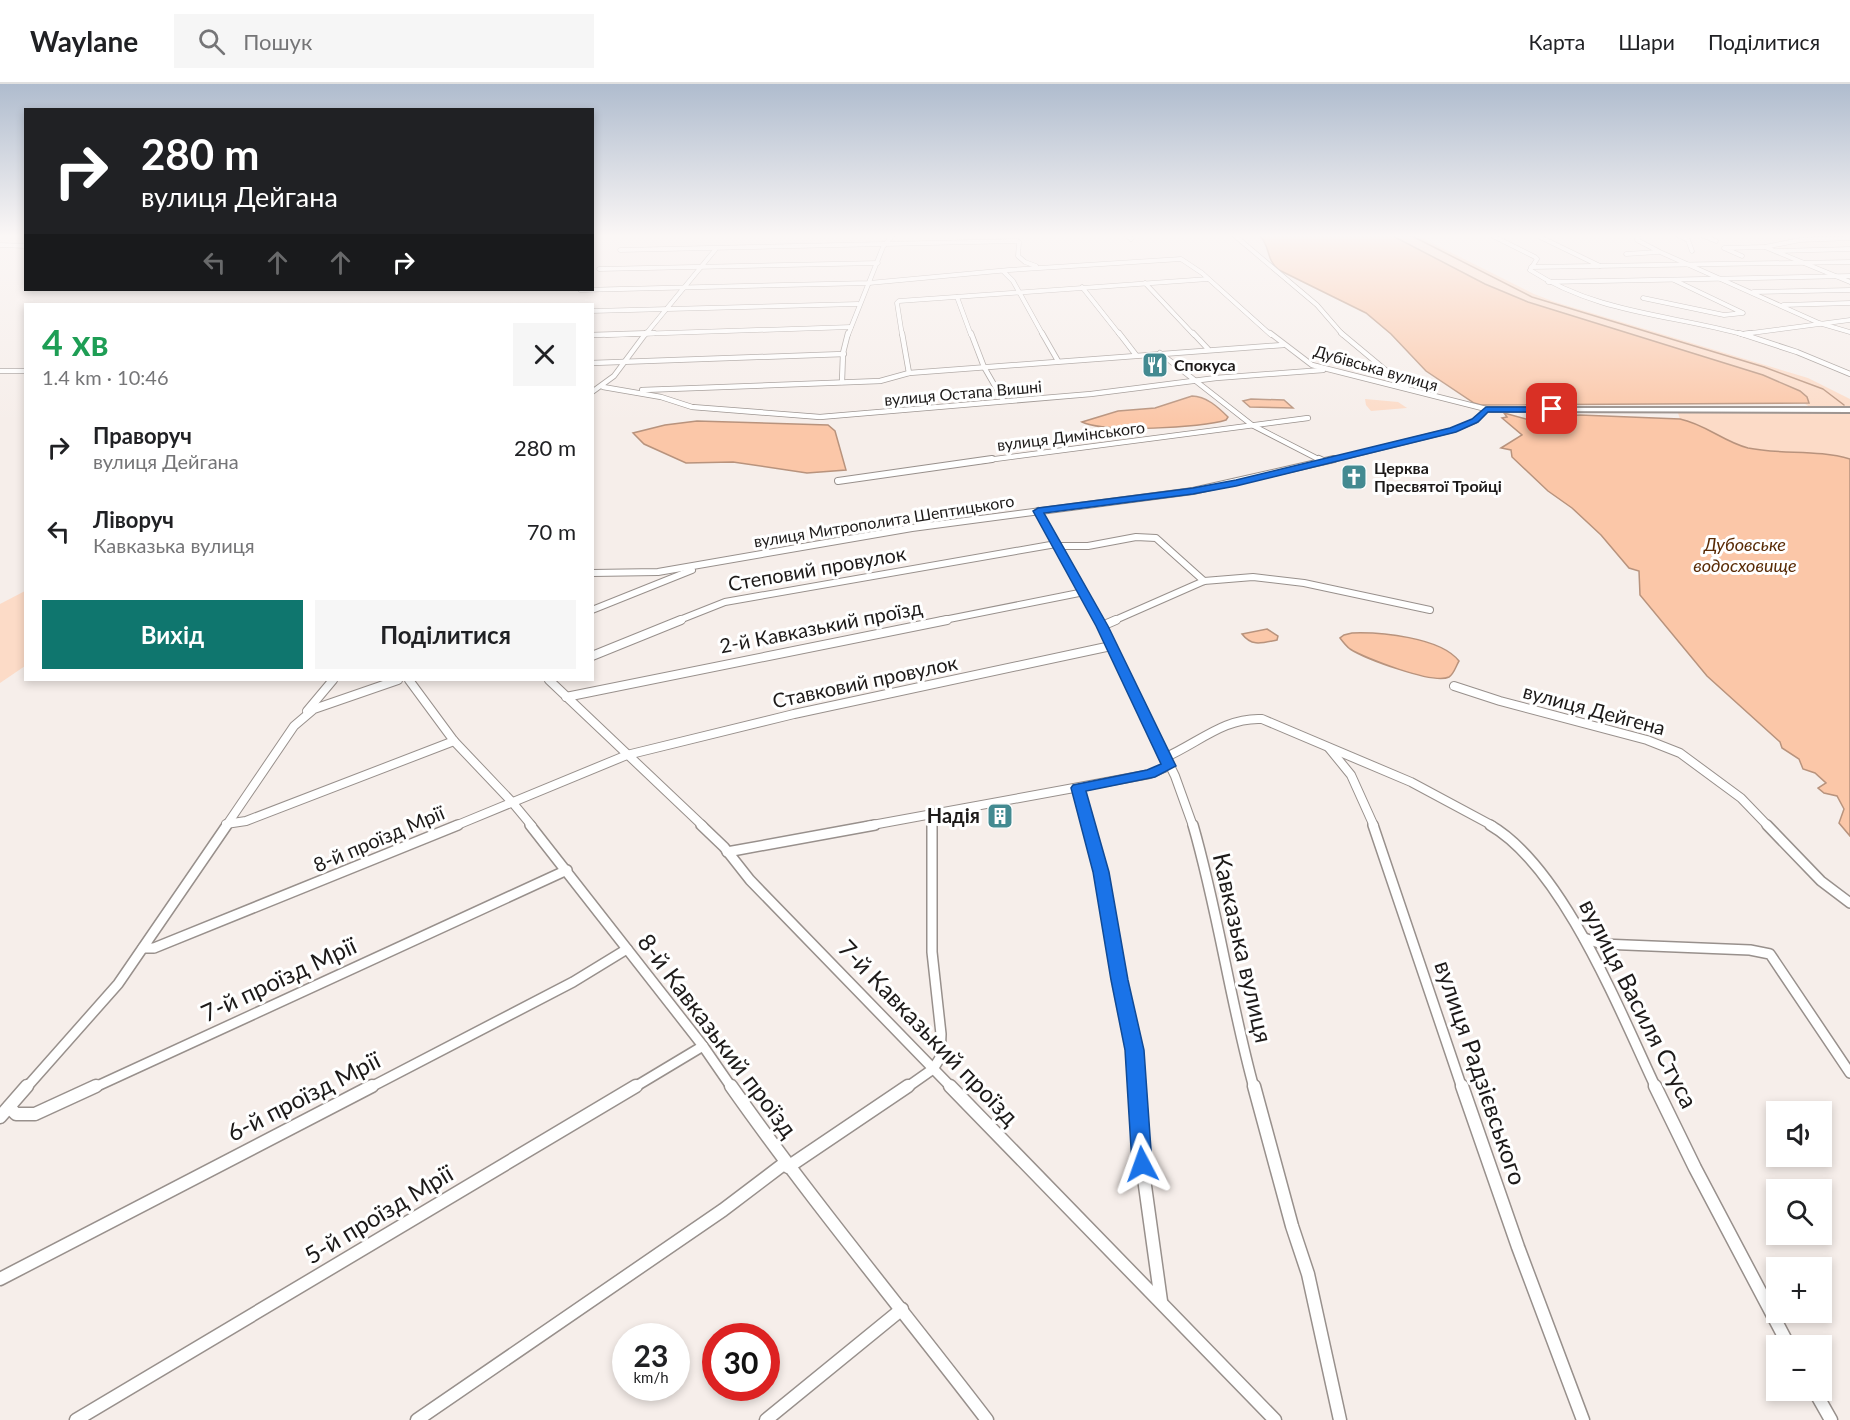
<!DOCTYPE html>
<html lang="uk">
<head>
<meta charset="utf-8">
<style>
	:root { --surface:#fff; --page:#f6f6f6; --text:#202124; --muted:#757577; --line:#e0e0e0; --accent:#0f766e }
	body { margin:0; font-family:Lato,sans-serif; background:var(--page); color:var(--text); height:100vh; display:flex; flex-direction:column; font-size:22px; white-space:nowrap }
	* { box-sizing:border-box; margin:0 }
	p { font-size:20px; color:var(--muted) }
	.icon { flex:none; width:33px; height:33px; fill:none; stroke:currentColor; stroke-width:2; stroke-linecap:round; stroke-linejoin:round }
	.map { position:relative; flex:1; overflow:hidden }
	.sheet { position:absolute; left:24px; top:219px; width:570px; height:378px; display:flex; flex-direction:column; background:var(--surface); border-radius:0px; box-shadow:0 3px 9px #0003 }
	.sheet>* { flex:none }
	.guide { position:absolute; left:24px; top:24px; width:570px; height:183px; border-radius:0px; box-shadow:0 3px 9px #0003; background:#202124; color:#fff; overflow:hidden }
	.controls { position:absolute; left:1766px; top:1017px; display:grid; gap:12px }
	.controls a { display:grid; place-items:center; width:66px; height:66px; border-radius:0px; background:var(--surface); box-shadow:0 3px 9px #0003; font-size:30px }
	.speed { position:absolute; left:612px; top:1239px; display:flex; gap:12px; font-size:30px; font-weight:700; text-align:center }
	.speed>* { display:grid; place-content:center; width:78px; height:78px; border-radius:50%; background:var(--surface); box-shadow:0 3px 9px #0003; line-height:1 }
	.speed small { font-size:15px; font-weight:400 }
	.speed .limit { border:9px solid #d22; background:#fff; color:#111 }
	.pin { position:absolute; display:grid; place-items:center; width:51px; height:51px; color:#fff; margin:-26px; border-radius:12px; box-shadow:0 3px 9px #0006 }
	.me { position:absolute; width:66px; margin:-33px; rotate:356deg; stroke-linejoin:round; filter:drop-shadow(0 0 4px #0008) }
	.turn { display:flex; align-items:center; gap:21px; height:126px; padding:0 18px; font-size:27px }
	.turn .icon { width:78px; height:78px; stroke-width:2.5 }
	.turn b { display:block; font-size:42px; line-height:51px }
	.lanes { display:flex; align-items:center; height:57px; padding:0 18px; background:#0003; justify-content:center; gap:30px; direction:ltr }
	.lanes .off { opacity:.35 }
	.round { display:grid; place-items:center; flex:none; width:63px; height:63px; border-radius:0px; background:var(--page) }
	.head { display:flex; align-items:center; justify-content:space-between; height:102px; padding:0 18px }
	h1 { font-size:36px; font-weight:700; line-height:45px; color:#1e9e55 }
	.primary-button { display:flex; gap:12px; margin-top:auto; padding:12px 18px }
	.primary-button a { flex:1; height:69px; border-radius:0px; background:var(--accent); color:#fff; font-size:24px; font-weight:700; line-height:69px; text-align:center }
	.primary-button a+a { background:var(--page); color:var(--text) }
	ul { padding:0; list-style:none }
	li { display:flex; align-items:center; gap:18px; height:84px; padding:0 18px }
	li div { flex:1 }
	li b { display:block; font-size:22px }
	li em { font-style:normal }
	header { display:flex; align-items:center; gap:36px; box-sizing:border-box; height:84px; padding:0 30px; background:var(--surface); border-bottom:2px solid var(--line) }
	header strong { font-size:28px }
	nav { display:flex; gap:33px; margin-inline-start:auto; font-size:21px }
	.search { width:420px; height:54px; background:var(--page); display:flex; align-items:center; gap:15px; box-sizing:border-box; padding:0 21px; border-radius:0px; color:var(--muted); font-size:22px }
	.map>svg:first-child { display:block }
</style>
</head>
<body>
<header>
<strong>Waylane</strong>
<div class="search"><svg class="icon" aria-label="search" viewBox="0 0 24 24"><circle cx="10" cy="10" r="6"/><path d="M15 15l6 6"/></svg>Пошук</div>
<nav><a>Карта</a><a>Шари</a><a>Поділитися</a></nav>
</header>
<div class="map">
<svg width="1850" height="1336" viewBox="0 0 1850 1336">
	<rect width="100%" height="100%" fill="#f6eeea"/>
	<g fill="#fcdbc7">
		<path d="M 1391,151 L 1416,151 L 1534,210 L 1555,218 L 1808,294 L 1850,315 L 1850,375 C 1816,366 1782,371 1748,364 C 1724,358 1705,340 1680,335 L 1678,329 L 1818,328 L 1805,320 L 1809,319 C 1797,303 1781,298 1763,291 L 1540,223 L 1485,200 Z"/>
		<path d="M 1365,315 L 1398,318 L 1407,324 L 1371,327 L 1366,321 Z"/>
		<path d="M 25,507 L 25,582 L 0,599 L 0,520 Z"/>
	</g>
	<g fill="#fbc7a8" stroke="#b8937d" stroke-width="1.5">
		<path d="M 1259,151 L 1391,151 L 1485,200 L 1528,218 L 1763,291 L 1800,307 L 1807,313 L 1809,319 L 1481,321 L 1474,319 L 1426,287 L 1391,250 L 1366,229 L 1279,186 C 1265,175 1271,162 1259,151 Z"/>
		<path d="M 1192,312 C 1206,312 1218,323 1228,333 L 1226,336 C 1202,344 1105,349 1082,338 L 1118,327 L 1155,324 Z"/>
		<path d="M 1251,315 L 1284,316 L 1293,324 L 1250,323 L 1243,317 Z"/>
		<path d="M 1504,329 L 1537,338 L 1545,333 L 1580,331 L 1680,335 C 1705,340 1724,358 1748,364 C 1782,371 1817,365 1850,375 L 1850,752 L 1839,739 L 1844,725 L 1837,712 L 1824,709 L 1818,704 L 1826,699 L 1815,689 L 1803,685 L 1799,675 L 1782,664 L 1780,658 L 1707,592 L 1640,511 L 1639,487 L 1629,484 L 1601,451 L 1572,424 L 1548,407 L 1512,373 L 1511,366 L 1501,364 L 1522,351 L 1502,334 L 1507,333 Z"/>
		<path d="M 697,337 L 828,341 L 835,347 L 846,386 L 807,389 L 733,378 L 686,379 L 644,360 L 633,349 L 665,341 Z"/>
		<path d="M 1267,545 L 1278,552 L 1277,556 C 1262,559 1252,563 1242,550 Z"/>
		<path d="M 1352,549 C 1380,548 1440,553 1459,577 C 1456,582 1454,590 1449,593 C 1434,601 1364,574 1350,565 C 1346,562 1343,558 1340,554 L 1344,551 Z"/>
	</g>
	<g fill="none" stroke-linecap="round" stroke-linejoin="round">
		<path stroke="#b8937d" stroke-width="1.5" d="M 1410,151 L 1532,213 L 1764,283 L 1823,305 L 1844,321"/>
		<g stroke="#98908c" stroke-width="5">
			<g id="minor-far5">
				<path d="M 1127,151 L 1131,155"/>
				<path d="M 1234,151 L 1317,221 L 1343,251"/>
				<path d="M 1491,151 L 1535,173 L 1537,175 L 1530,186 C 1599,230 1669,230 1745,251"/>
				<path d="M 1536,151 L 1600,182"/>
				<path d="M 1638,151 L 1637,156 L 1660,168 L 1819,239 L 1850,248"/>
				<path d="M 1678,151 L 1688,156 L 1692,167"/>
				<path d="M 1701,151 L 1716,157"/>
				<path d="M 1850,154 L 1800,156 L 1765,163 L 1850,198"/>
				<path d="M 0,161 L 26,162"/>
				<path d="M 620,166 L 1017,157 L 1019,158 L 1018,172 L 1025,178 L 1036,182"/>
				<path d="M 1777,167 L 1850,165"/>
				<path d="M 1626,170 L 1658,168"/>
				<path d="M 1742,172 L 1724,164 L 1765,163"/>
				<path d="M 1531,183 L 1850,178"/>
				<path d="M 599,185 L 878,179"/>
				<path d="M 1003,187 L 1013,197 L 1043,251"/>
				<path d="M 1548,198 L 1850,192"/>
				<path d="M 1145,199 L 1194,251"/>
				<path d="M 1082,203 L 1120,251"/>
				<path d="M 580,206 L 869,199 L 1009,186 L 1181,175 L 1202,189 L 1271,251"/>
				<path d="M 1753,208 L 1850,206"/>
				<path d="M 957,213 L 971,251"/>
				<path d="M 1643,214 L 1724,231 L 1743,229 L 1674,196"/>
				<path d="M 1783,221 L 1850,219"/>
				<path d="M 592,227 L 858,220"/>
				<path d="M 1744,250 L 1850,236"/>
				<path d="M 606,251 L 851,243"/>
				<path d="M 645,251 L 715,166"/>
				<path d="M 848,251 L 883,163 L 893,151"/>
				<path d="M 902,251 L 897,219 L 899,217 L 1208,195"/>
			</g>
		</g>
		<g stroke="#98908c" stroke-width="6">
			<g id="minor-far4">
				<path d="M 902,249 L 909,289"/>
				<path d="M 971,249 L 984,283 L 1003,316"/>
				<path d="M 1042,249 L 1058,277"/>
				<path d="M 1119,249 L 1136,271"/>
				<path d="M 1193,249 L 1208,265"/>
				<path d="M 1270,249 L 1312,281 L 1486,325"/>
				<path d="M 1341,249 L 1407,304"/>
				<path d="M 1739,249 L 1797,268 L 1850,290"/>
				<path d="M 1744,250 L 1751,249"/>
				<path d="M 592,251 L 654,249"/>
				<path d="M 1160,269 L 1252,341 L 1322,377"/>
				<path d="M 592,279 L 844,270"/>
				<path d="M 0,287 L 26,287"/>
				<path d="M 842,298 L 843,269 L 848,249"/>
				<path d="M 603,303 L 661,313 L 692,323 L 820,333 L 1091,310 L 1216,294 L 1323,286"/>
				<path d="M 642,306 L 880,297 L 909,289 L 1283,261"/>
				<path d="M 592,308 L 614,292 L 646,249"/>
				<path d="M 980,377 L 1308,334"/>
				<path d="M 1328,377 L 1453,346 L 1475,337 L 1486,325"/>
			</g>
		</g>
		<g stroke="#98908c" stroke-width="8">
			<g id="minor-far3">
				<path d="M 1319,375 L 1323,377"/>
				<path d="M 838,397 L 992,375"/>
				<path d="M 1038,427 L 1099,537"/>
				<path d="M 1058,462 L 1088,462 L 1136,453 L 1156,454 L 1204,497"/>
				<path d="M 592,489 L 658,488 L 912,444 L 1193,407 L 1334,375"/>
				<path d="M 592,526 L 692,486"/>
				<path d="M 677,537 L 725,518 L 1056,460"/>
				<path d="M 939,537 L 1084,508"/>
				<path d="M 1113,537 L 1204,497 L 1253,493 L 1304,499 L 1430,526"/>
			</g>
		</g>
		<g stroke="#98908c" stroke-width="10">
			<g id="minor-far2">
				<path d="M 1099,536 L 1175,692 L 1193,742"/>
				<path d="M 1102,542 L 1116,536"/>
				<path d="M 592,572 L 681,536"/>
				<path d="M 409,596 L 454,657 L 512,718 L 532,742"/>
				<path d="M 549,596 L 703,742"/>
				<path d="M 1454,602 L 1500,617 L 1647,656 L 1680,669 L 1741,714 L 1768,742"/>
				<path d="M 566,613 L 947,536"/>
				<path d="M 307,627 L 333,596"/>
				<path d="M 1329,664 L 1351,691 L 1374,742"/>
				<path d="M 1166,673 C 1198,659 1225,633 1262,635 L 1411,698 L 1493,742"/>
				<path d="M 1078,704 L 1088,742"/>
				<path d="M 932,731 L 932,742"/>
				<path d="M 226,740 L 246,737 L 454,657"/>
				<path d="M 226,742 L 294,642 L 314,625 L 398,596"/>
				<path d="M 455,742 L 627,671 L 794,630 L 1111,562"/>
				<path d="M 867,742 L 1150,690 L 1169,682"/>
			</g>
		</g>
		<g stroke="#98908c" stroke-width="12">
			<g id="minor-far1">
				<path d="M 530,741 L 703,962 L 732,1004"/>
				<path d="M 701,741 L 724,763 L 750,796 L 952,1004"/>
				<path d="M 1088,741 C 1102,792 1109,843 1119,894 C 1125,931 1134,966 1137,1004"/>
				<path d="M 1193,741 C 1218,827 1230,917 1254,1004"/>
				<path d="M 1373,741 L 1462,1004"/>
				<path d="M 1490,741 C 1563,783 1620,928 1656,1004"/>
				<path d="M 1767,741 L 1821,797 L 1850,819"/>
				<path d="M 727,768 L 875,741"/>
				<path d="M 1584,854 L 1602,860 L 1750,866 L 1770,870 L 1850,989"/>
				<path d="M 143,864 L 154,864 L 458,741"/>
				<path d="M 26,1004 L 118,900 L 227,741"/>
				<path d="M 93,1004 L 567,786"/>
				<path d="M 369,1004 L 573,898 L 627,865"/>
				<path d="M 633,1004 L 703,962"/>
				<path d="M 906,1004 L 933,985 L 940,974 L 941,950 L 932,868 L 932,741"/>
			</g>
		</g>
		<g stroke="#98908c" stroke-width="15">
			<g id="minor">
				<path d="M 731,1002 C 812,1117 902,1225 987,1336"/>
				<path d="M 950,1002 L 1275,1336"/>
				<path d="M 1137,1002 L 1142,1080 L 1161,1217"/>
				<path d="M 1254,1002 L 1292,1142 L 1308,1190 L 1340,1336"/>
				<path d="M 1462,1002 L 1518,1163 L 1583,1336"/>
				<path d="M 1655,1002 L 1695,1084 L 1789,1262"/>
				<path d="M 9,1023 L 16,1030 L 35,1030 L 96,1002"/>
				<path d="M 0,1033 L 27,1002"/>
				<path d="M 788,1083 L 908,1002"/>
				<path d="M 0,1195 L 372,1002"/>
				<path d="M 1814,1306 L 1831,1336"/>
				<path d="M 76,1336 L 636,1002"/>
				<path d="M 417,1336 L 723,1126 L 785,1079"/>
				<path d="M 766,1336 L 902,1225"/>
			</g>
		</g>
		<g stroke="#98908c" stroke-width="4">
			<path id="tertiary" d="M 1484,324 L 1850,324 L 1850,328 L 1486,327 L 1483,325 Z"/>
		</g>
		<use href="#minor-far5" stroke="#fff" stroke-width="4"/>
		<use href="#minor-far4" stroke="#fff" stroke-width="4.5"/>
		<use href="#minor-far3" stroke="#fff" stroke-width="6"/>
		<use href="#minor-far2" stroke="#fff" stroke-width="8"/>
		<use href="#minor-far1" stroke="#fff" stroke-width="9"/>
		<use href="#minor" stroke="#fff" stroke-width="12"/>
		<use href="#tertiary" fill="#fff" fill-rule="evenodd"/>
	</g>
	<linearGradient id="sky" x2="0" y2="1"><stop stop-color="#afbcce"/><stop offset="0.45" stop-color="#fbf7f6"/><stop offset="1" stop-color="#fbf7f6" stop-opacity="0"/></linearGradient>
	<rect width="1850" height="338" fill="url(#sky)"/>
	<path fill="#1a73e8" stroke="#114b97" stroke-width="1.5" d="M 1486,323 L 1552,323 L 1556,325 L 1552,328 L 1488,328 L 1478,338 L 1456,348 L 1236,402 L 1193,410 L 1044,429 L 1108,542 L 1176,682 L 1155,693 L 1086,707 L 1109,788 L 1128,896 L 1144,966 L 1152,1080 L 1149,1086 L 1142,1089 L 1135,1086 L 1132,1080 L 1125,966 L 1111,896 L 1093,788 L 1071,704 L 1073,701 L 1147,686 L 1161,680 L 1096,542 L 1033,427 L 1038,424 L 1193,404 L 1236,396 L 1450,344 L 1472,335 Z"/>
	<defs>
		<g id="restaurant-square" transform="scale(1.35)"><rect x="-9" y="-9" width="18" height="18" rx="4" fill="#438a91" stroke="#fff"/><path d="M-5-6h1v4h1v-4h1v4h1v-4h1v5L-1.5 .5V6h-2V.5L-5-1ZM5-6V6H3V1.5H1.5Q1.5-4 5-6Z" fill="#fff"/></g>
		<g id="church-square" transform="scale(1.35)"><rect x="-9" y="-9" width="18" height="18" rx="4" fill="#438a91" stroke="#fff"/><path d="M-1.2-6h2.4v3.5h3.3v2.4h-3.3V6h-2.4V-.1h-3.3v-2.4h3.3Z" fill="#fff"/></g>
		<g id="building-square" transform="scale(1.35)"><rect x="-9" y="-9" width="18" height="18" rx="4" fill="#438a91" stroke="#fff"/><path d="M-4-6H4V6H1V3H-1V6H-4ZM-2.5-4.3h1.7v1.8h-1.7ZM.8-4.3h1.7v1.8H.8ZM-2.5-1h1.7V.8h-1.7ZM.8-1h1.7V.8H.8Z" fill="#fff"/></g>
	</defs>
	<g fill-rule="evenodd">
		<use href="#restaurant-square" x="1155" y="281"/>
		<use href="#church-square" x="1354" y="393"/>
		<use href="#building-square" x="1000" y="732"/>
	</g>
	<g text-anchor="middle" stroke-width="6" stroke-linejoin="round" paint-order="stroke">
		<g font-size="16" font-weight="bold" fill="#1d1a19" stroke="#fff" text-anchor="start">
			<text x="1174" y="287">Спокуса</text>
			<text x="1374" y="390">Церква<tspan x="1374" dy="18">Пресвятої Тройці</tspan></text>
		</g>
		<g font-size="16" fill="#1d1a19" stroke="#fff">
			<text transform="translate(1376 284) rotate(16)" y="6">Дубівська вулиця</text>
			<text transform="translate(963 309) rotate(-5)" y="6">вулиця Остапа Вишні</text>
			<text transform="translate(1071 352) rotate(-7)" y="6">вулиця Димінського</text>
			<text transform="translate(884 437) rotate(-9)" y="6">вулиця Митрополита Шептицького</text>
		</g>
		<g font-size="18" font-style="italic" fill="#592b06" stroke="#fff">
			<text x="1745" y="467">Дубовське<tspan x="1745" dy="21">водосховище</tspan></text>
		</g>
		<g font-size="20" fill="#1d1a19" stroke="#fff">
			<text transform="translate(817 485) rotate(-10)" y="7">Степовий провулок</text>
			<text transform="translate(821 543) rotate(-11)" y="7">2-й Кавказький проїзд</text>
			<text transform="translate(865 598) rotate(-12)" y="7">Ставковий провулок</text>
			<text transform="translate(1594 626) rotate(15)" y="7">вулиця Дейгена</text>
			<text transform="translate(379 755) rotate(-23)" y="7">8-й проїзд Мрії</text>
		</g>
		<g font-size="20" font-weight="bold" fill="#1d1a19" stroke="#fff" text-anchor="end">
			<text x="980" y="739">Надія</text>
		</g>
		<g font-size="24" fill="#1d1a19" stroke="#fff">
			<text transform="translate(1242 864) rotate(77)" y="8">Кавказька вулиця</text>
			<text transform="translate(279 896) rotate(-25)" y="8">7-й проїзд Мрії</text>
			<text transform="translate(1638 920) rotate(63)" y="8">вулиця Василя Стуса</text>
			<text transform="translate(928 949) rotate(46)" y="8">7-й Кавказький проїзд</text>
			<text transform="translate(717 952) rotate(53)" y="8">8-й Кавказький проїзд</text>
			<text transform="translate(1480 989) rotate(71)" y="8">вулиця Радзієвського</text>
			<text transform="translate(304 1013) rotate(-27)" y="8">6-й проїзд Мрії</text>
			<text transform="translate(379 1131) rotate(-31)" y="8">5-й проїзд Мрії</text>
		</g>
	</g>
</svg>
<div class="controls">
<a><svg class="icon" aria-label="sound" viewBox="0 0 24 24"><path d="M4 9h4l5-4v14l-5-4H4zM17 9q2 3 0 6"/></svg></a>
<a><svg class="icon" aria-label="search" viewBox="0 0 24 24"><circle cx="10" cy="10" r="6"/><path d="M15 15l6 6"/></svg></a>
<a>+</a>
<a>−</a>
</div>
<div class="speed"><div>23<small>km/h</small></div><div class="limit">30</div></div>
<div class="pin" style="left:1552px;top:325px;background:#d93025"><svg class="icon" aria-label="arrive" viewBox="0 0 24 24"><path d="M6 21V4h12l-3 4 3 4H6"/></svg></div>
<svg class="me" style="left:1142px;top:1080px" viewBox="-20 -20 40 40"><path d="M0-17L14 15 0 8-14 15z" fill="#1a73e8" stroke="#fff" stroke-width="4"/></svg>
<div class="guide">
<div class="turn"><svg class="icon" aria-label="right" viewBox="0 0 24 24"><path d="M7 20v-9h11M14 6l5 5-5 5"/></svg><div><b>280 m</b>вулиця Дейгана</div></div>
<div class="lanes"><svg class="icon off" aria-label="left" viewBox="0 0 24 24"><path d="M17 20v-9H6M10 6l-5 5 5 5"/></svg><svg class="icon off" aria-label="ahead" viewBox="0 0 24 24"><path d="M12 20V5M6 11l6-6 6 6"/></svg><svg class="icon off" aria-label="ahead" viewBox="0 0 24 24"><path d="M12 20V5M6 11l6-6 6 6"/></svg><svg class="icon" aria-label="right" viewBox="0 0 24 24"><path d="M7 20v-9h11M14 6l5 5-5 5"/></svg></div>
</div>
<section class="sheet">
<div class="head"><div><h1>4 хв</h1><p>1.4 km · 10:46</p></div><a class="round"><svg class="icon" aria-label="close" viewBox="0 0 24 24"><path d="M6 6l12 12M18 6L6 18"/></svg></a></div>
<ul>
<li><svg class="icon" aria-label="right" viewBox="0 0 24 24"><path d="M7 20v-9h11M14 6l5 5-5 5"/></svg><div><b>Праворуч</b><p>вулиця Дейгана</p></div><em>280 m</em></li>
<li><svg class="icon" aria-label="left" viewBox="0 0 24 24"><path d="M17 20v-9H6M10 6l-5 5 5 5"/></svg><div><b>Ліворуч</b><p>Кавказька вулиця</p></div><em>70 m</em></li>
</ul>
<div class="primary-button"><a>Вихід</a><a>Поділитися</a></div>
</section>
</div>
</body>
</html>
